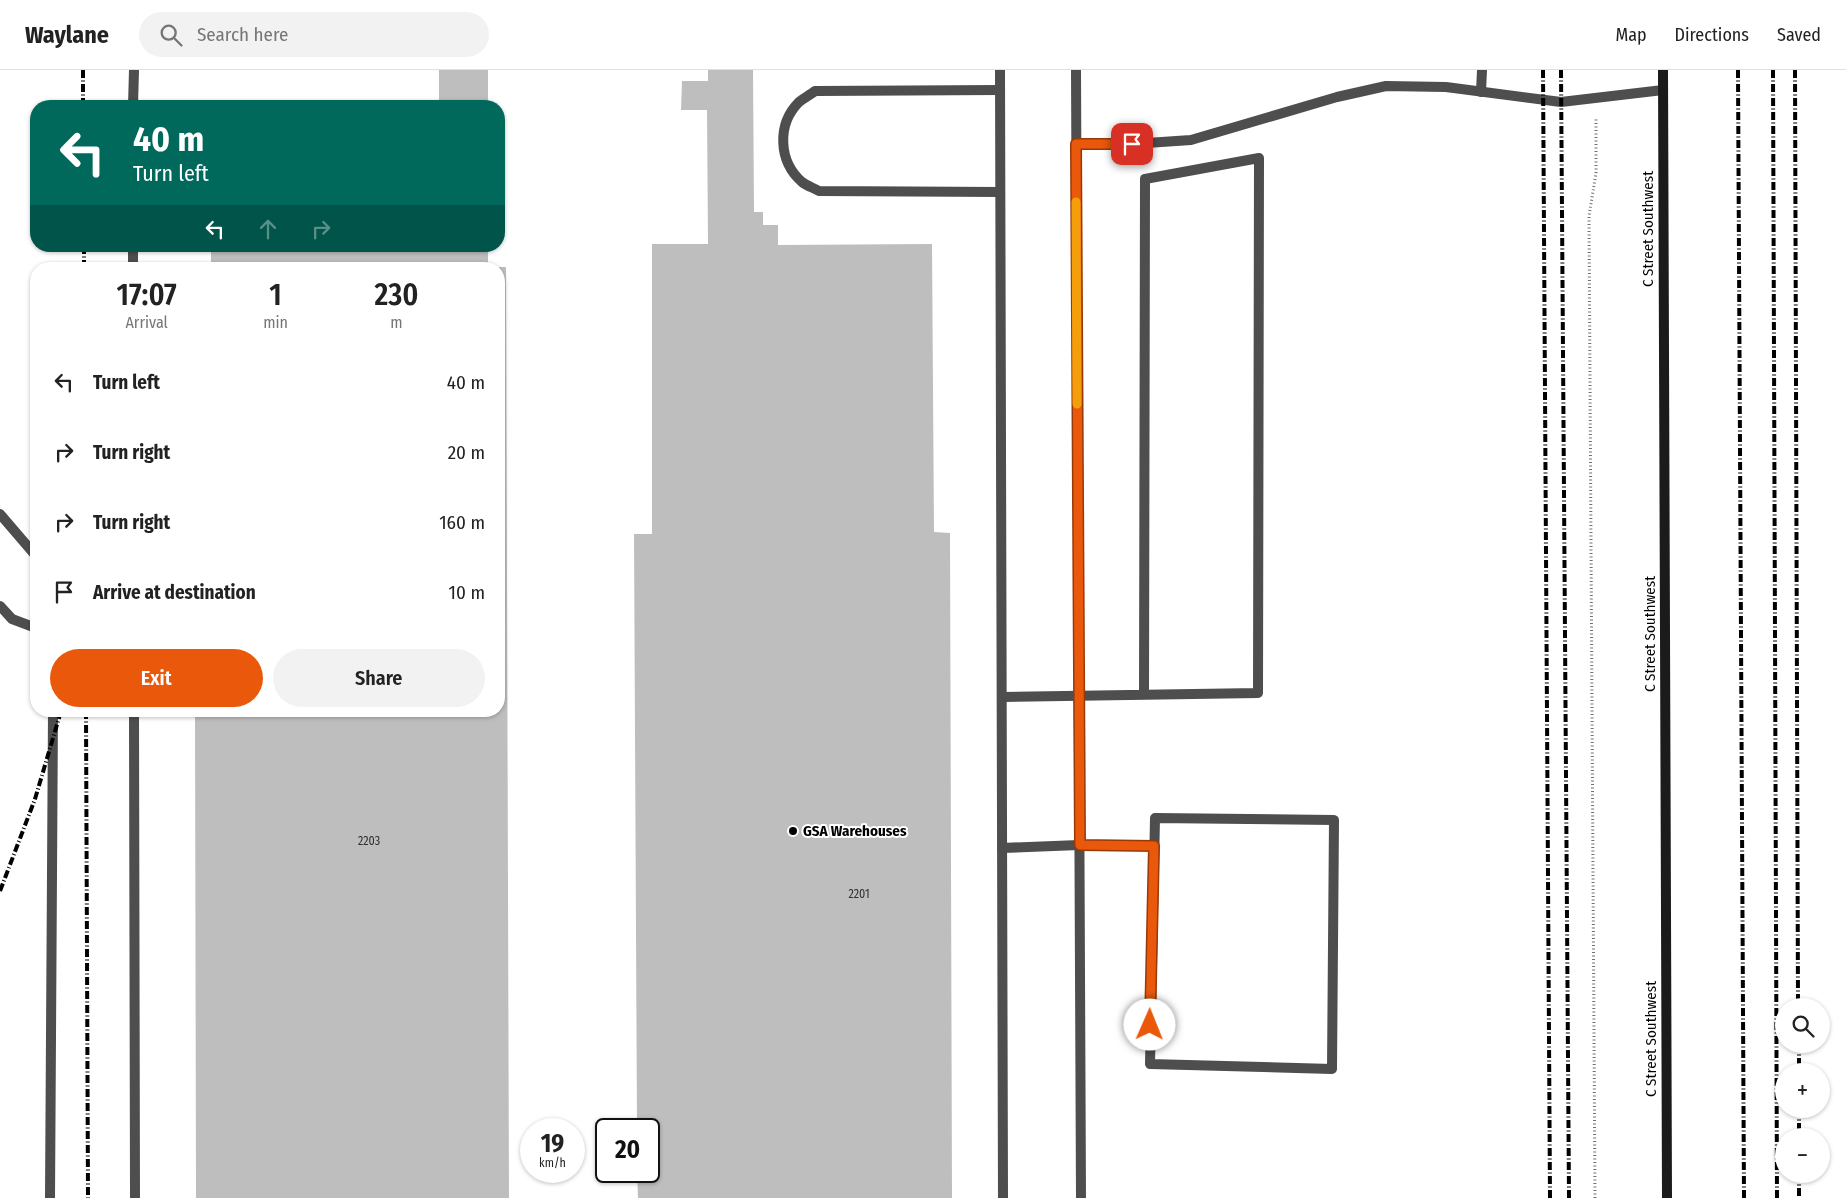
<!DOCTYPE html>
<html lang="en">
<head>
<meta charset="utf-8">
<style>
	:root { --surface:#fff; --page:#f2f2f2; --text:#222; --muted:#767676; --line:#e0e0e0; --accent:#ea580c }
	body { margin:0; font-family:"Fira Sans Condensed",sans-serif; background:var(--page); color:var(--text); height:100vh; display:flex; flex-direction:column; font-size:19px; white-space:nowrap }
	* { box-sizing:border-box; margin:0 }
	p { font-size:16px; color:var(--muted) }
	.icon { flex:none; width:28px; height:28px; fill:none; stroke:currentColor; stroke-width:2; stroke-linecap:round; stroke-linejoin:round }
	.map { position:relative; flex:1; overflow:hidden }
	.details { position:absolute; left:30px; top:192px; width:475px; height:455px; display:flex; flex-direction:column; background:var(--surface); border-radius:20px; box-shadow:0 1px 4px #0004 }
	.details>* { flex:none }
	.hud { position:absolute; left:30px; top:30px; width:475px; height:152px; border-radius:20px; box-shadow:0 1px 4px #0004; background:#00695c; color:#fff; overflow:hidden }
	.buttons { position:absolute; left:1775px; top:928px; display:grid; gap:10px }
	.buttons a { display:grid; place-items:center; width:55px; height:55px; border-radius:50%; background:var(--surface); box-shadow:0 1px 4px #0004; font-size:25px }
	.speed { position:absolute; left:520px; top:1048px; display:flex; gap:10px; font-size:25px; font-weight:700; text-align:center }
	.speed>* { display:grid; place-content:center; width:65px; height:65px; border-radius:50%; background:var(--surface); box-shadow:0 1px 4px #0004; line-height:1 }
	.speed small { font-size:12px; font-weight:400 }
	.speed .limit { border:2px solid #111; border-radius:8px; background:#fff; color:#111 }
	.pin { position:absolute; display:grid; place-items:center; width:42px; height:42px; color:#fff; margin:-21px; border-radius:10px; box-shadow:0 2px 8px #0006 }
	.me { position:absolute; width:55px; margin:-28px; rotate:1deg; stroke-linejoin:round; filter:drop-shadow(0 0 4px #0008) }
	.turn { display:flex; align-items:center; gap:18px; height:105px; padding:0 20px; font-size:22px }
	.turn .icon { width:65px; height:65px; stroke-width:2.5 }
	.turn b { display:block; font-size:35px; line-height:42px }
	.lanes { display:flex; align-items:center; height:48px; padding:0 20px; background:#0003; justify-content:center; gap:25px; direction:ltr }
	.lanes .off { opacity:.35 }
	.eta { display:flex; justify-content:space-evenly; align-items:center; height:85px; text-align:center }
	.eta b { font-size:30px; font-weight:600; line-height:35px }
	.button { display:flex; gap:10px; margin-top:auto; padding:10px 20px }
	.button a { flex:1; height:58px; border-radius:30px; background:var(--accent); color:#fff; font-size:20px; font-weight:600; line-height:58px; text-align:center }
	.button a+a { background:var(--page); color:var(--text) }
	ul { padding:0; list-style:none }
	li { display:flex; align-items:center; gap:15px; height:70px; padding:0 20px }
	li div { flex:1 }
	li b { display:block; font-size:19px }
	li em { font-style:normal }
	header { display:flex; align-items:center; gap:30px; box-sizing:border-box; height:70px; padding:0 25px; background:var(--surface); border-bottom:1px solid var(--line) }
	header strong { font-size:24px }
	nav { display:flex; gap:28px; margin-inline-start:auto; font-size:18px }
	.search { width:350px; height:45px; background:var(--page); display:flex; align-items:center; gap:12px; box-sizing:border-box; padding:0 18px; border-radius:28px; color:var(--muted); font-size:19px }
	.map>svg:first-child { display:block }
</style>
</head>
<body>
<header>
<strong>Waylane</strong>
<div class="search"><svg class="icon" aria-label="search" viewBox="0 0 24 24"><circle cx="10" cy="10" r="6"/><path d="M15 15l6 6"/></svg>Search here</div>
<nav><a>Map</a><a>Directions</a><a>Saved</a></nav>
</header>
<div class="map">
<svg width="1846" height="1128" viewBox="0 0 1846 1128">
	<rect width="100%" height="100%" fill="#fff"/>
	<g fill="#bebebe">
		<rect x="439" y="0" width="49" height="36"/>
		<path d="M 708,0 L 753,0 L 754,142 L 763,142 L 763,155 L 778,155 L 778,175 L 932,174 L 934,462 L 950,463 L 952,1128 L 638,1128 L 637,1101 L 649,1101 L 649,1059 L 637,1059 L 634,464 L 652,464 L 652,174 L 708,174 L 707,40 L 681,40 L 682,11 L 708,11 Z"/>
		<path d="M 488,176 L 488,199 L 211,199 L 211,177 Z"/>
		<path d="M 499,197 L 506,197 L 509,1128 L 196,1128 L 195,641 L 499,641 Z"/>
	</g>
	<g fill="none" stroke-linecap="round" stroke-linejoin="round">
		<path stroke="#707070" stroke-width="3" stroke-dasharray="1 2.5" stroke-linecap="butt" d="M 1595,1128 L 1589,146 L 1596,103 L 1596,48"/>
		<g stroke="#4e4e4e" stroke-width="10">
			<path d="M 1000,0 L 1003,1128"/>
			<path d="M 1076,0 L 1081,1128"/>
			<path d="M 1000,20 L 815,21 C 810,25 804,28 799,32 C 777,54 778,91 802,112 C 807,116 814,118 819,121 L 1000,122"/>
			<path d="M 1481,22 L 1482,0"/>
			<path d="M 133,36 L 134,0"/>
			<path d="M 1076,74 L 1132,74 L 1191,70 L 1337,27 L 1386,16 L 1446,17 L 1561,32 L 1663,20"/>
			<path d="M 133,199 L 133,176"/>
			<path d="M 0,444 L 36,486"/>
			<path d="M 0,536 L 12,549 L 36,558"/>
			<path d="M 1002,627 L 1258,623 L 1259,88 L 1145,109 L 1144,625"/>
			<path d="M 134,641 L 135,1128"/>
			<path d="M 1155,748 L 1334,750 L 1332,999 L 1150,994 Z"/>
			<path d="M 1002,778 L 1079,775 L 1154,776"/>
			<path d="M 50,1128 L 53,641"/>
		</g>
		<path stroke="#1b1b1b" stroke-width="10" d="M 1663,0 L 1667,1128"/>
		<g stroke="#000" stroke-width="4" stroke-dasharray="8 2.5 1 2.5" stroke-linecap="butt">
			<path d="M 83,0 L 83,36"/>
			<path d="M 1543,0 L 1550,1128"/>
			<path d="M 1561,0 L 1569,1128"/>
			<path d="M 1738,0 L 1744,1128"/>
			<path d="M 1773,0 L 1777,1128"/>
			<path d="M 1795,0 L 1798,936"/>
			<path d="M 84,176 L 84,199"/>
			<path d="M 86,641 L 88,1128"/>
			<path d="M 0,821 L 35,729 L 61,641"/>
			<path d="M 1799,974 L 1799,1001"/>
			<path d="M 1799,1039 L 1799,1066"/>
			<path d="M 1799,1104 L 1799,1128"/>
		</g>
	</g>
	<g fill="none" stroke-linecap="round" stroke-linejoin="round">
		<g stroke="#983908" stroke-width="12">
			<path id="route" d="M 1132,74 L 1076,74 L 1080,775 L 1154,776 L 1150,955"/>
		</g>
		<use href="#route" stroke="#ea580c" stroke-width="9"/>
		<path stroke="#f59e0b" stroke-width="9" d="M 1076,132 L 1077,334"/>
	</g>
	<circle fill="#000" stroke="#fff" stroke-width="2" cx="793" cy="761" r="5"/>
	<g text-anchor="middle" stroke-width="4" stroke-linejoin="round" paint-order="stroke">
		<g font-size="12" fill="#303030">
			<text x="369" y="775">2203</text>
			<text x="859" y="828">2201</text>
		</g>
		<g font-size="15" fill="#000" stroke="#fff">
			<text transform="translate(1648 159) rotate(-90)" y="5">C Street Southwest</text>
			<text transform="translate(1650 564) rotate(-90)" y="5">C Street Southwest</text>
			<text transform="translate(1651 969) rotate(-90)" y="5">C Street Southwest</text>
		</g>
		<g font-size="15" font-weight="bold" fill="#000" stroke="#fff" text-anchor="start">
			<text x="803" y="766">GSA Warehouses</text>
		</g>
	</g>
</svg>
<div class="buttons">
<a><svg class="icon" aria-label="search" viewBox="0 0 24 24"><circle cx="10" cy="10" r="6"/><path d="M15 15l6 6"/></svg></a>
<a>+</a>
<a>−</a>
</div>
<div class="speed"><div>19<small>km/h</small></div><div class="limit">20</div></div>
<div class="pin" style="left:1132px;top:74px;background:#d93025"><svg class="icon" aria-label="arrive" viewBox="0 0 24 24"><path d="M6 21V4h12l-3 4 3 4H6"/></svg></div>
<svg class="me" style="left:1150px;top:955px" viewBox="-20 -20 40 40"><circle r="19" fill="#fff"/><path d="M0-13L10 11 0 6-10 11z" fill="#ea580c"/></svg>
<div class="hud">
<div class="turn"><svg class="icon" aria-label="left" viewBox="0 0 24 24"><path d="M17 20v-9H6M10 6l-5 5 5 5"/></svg><div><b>40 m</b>Turn left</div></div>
<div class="lanes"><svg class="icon" aria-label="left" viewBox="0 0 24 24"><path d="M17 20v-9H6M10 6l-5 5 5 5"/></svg><svg class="icon off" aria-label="ahead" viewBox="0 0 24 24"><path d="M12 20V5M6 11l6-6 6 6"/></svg><svg class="icon off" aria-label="right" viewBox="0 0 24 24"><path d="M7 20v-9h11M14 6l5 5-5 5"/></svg></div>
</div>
<section class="details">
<div class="eta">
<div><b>17:07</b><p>Arrival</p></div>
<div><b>1</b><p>min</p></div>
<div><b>230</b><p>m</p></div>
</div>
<ul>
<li><svg class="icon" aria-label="left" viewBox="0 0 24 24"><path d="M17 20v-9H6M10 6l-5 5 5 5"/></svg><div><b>Turn left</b></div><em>40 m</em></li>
<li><svg class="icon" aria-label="right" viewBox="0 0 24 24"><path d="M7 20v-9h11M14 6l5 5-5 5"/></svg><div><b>Turn right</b></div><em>20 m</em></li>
<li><svg class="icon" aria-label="right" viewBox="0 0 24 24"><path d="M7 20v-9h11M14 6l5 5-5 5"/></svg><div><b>Turn right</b></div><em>160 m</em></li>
<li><svg class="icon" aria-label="arrive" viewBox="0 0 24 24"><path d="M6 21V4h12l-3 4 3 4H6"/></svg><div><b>Arrive at destination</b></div><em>10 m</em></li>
</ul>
<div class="button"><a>Exit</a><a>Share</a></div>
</section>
</div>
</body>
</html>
